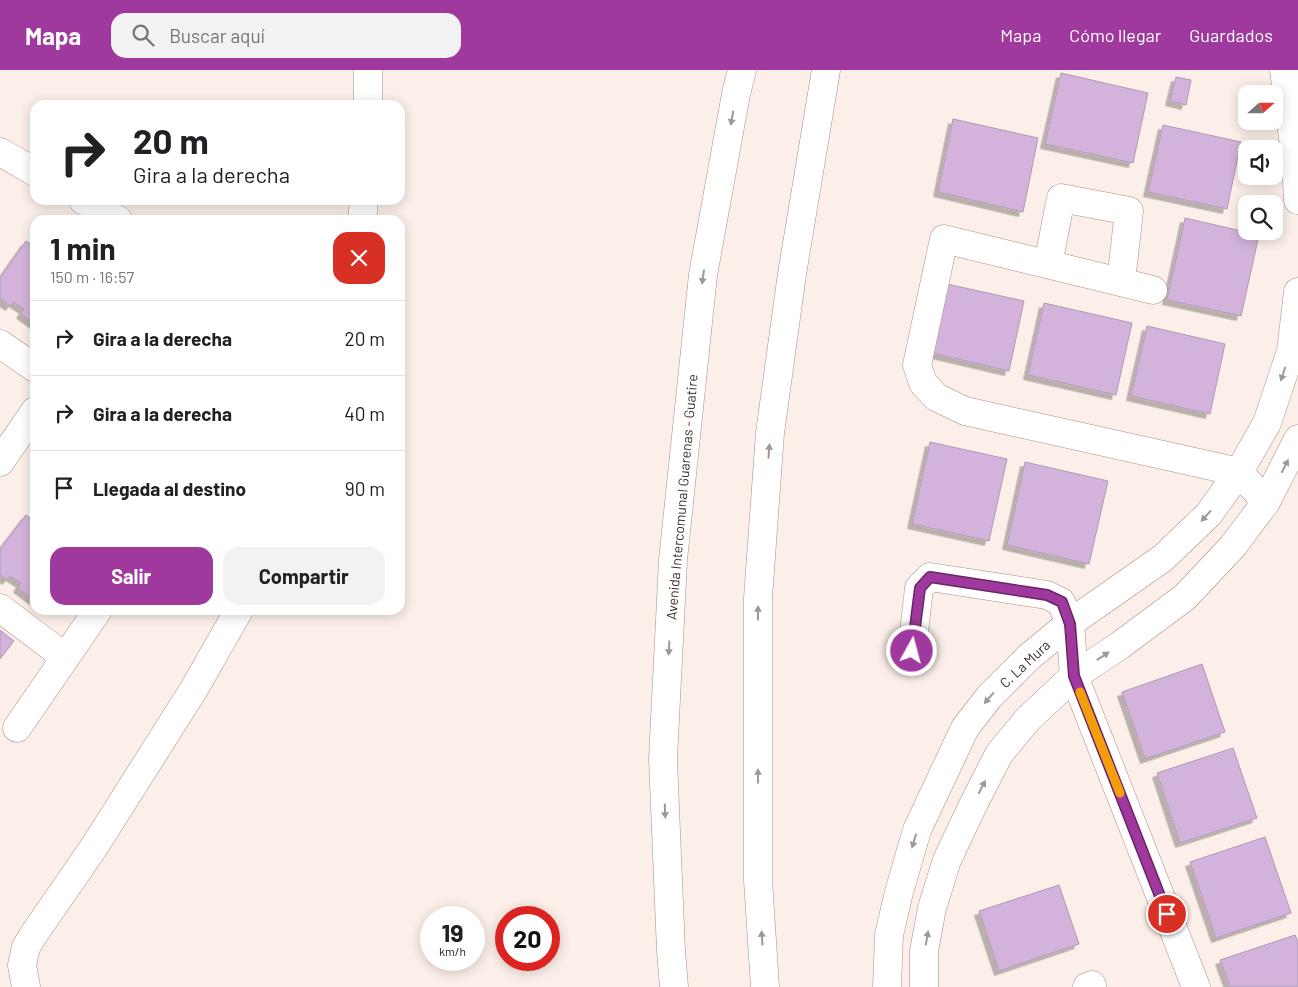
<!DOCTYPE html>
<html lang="es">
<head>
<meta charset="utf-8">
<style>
	:root { --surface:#fff; --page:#f2f2f2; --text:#202124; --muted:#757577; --line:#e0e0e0; --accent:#a0399d }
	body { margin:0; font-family:Barlow,sans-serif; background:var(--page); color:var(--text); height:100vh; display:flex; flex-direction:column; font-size:19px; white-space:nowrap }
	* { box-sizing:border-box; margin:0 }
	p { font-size:16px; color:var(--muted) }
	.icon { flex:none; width:28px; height:28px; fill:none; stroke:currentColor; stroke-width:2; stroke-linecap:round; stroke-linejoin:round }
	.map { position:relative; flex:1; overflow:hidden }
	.side { position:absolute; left:30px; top:145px; width:375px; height:400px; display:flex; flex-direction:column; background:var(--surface); border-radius:15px; box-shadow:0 2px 12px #0003 }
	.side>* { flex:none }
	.guide { position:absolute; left:30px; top:30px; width:375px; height:105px; border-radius:15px; box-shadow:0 2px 12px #0003; background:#fff; color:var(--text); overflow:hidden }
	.needle { width:32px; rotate:69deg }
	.buttons { position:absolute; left:1238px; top:15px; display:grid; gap:10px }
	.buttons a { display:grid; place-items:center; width:45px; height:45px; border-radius:10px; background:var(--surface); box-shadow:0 2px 12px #0003; font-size:25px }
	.speed { position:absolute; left:420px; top:836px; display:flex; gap:10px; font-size:25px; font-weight:700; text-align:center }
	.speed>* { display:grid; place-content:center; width:65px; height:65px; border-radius:50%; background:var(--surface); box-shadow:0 2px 12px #0003; line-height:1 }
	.speed small { font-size:12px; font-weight:400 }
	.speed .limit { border:8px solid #d22; background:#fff; color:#111 }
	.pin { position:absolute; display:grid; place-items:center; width:42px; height:42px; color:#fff; margin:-21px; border:2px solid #fff; border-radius:50%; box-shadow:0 1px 5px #0007 }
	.me { position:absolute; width:55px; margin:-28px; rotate:7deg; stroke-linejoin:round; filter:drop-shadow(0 0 4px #0008) }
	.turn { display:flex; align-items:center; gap:18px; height:105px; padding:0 20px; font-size:22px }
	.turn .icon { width:65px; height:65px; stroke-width:2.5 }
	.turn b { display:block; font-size:35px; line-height:42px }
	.round { display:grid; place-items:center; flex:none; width:52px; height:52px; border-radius:15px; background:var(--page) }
	.headline { display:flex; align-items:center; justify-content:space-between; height:85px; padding:0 20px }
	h1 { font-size:30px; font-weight:700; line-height:38px }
	.button { display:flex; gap:10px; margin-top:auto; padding:10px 20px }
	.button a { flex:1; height:58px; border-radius:15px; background:var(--accent); color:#fff; font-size:20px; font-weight:700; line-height:58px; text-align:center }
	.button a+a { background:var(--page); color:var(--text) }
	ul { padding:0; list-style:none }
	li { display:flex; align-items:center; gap:15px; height:75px; padding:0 20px; border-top:1px solid var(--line) }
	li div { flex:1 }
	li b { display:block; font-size:19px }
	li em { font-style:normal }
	header { display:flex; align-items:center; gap:30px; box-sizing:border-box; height:70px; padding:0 25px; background:var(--accent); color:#fff }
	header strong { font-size:24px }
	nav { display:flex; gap:28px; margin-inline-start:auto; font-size:18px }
	.search { width:350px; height:45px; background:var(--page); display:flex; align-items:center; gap:12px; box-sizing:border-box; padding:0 18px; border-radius:15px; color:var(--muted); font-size:19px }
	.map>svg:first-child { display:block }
</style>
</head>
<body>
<header>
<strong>Mapa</strong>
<div class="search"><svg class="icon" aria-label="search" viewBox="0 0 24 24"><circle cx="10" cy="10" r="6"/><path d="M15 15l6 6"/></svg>Buscar aquí</div>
<nav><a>Mapa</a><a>Cómo llegar</a><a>Guardados</a></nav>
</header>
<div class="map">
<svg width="1298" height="917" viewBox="0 0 1298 917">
	<defs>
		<filter id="shadow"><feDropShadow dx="-4.5" dy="4.5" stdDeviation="0" flood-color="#0004"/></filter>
	</defs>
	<rect width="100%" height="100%" fill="#fcefe9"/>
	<g fill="#d3b3db" stroke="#ae9ab3" filter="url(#shadow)">
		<path d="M 1061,3 L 1148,23 L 1133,93 L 1045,74 Z"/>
		<path d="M 1176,7 L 1191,10 L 1186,35 L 1170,31 Z"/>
		<path d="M 953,49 L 1038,68 L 1023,142 L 938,122 Z"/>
		<path d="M 1163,55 L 1241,72 L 1227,139 L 1148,122 Z"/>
		<path d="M 1185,148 L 1259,165 L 1241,246 L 1167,230 Z"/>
		<path d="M 26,171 L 35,177 L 35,254 L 21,244 L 24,239 L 13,232 L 10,236 L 0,229 L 0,208 Z"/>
		<path d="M 938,212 L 1024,231 L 1009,301 L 923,281 Z"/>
		<path d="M 1044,233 L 1132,253 L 1116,325 L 1028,305 Z"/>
		<path d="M 1147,256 L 1225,274 L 1210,344 L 1131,326 Z"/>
		<path d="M 930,372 L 1007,389 L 989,471 L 912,454 Z"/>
		<path d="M 1025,392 L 1108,411 L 1089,494 L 1007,475 Z"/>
		<path d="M 26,445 L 35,452 L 34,530 L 18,518 L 21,513 L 10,506 L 7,510 L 0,505 L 0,479 Z"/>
		<path d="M 0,560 L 14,571 L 0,589 Z"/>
		<path d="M 1202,594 L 1225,662 L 1145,689 L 1122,622 Z"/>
		<path d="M 1233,678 L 1257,748 L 1180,773 L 1157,703 Z"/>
		<path d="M 1265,767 L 1291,843 L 1216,868 L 1190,792 Z"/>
		<path d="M 1059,815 L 1079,874 L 999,901 L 979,841 Z"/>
		<path d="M 1295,865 L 1298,872 L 1298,917 L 1230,917 L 1220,890 Z"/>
	</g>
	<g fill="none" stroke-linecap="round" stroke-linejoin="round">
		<g stroke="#ab8d80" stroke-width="29">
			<g id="minor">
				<path d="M 1284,0 L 1296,90 L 1298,130"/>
				<path d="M 368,35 L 368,0"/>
				<path d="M 0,82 L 35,102"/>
				<path d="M 83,130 L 118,150"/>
				<path d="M 362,150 L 364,130"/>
				<path d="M 1048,194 L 1061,128 L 1129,141 L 1121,212"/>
				<path d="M 1153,220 L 944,169 L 917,295 L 923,313 L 936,327 L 965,341 L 1239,402 L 1266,432"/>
				<path d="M 0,274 L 35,298"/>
				<path d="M 0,392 L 35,341"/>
				<path d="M 0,538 L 65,587"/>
				<path d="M 912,581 L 919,518 L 930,507 L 1047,525 L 1061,532 L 1070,553 L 1074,606 L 1196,917"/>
				<path d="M 17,658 L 98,540"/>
				<path d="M 26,917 L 22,895 L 26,877 L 34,864 L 94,777 L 194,619 L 239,540"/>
				<path d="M 887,917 L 889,865 L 899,822 L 917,760 L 965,658 L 989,627 L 1029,587 L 1070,553 L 1163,488 L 1208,445 L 1239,402 L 1267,353 L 1291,281 L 1298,222"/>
				<path d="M 924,917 L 924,881 L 932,838 L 947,790 L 973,735 L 999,684 L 1028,649 L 1074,606 L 1119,576 L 1185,527 L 1233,476 L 1266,432 L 1298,369"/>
				<path d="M 1087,917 L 1092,915"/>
			</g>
		</g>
		<g stroke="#ab8d80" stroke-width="29">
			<g id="highway">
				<path d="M 674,917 L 671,881 L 663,689 L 673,490 L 703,205 L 736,24 L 742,0"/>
				<path d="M 765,917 L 758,810 L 758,528 L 770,363 L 792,204 L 826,0"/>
			</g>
		</g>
		<use href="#minor" stroke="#fff" stroke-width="28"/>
		<use href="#highway" stroke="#fff" stroke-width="28"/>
	</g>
	<defs><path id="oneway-solid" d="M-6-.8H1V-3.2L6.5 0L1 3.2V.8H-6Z" transform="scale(1.25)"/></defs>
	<g fill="#9e9896">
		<use href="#oneway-solid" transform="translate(732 48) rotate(100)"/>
		<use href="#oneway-solid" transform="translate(703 207) rotate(98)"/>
		<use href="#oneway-solid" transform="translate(1283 304) rotate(108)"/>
		<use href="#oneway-solid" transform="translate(769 381) rotate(-86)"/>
		<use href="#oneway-solid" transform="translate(1285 396) rotate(-63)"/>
		<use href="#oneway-solid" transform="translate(1206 446) rotate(132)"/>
		<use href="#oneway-solid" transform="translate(758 543) rotate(-90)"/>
		<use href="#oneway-solid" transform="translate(669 578) rotate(93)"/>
		<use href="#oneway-solid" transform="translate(1103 586) rotate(-34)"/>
		<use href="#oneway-solid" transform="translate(989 628) rotate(131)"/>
		<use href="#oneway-solid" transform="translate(758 706) rotate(-90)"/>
		<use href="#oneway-solid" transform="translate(982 717) rotate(-63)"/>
		<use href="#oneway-solid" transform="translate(665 741) rotate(88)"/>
		<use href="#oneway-solid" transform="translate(914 771) rotate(107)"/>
		<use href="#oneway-solid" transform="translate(762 868) rotate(-94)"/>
		<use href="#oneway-solid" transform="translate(927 868) rotate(-80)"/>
	</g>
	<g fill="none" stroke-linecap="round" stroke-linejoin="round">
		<g stroke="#682566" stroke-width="12">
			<path id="route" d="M 912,581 L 920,518 L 930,507 L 1047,525 L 1062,532 L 1070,554 L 1074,606 L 1167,844"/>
		</g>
		<use href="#route" stroke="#a0399d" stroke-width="9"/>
		<path stroke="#f59e0b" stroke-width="9" d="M 1080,622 L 1120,723"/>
	</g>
	<g text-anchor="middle" stroke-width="4.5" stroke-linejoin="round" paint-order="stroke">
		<g font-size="14" fill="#3e312c" stroke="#fff">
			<text transform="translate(682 427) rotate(-85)" y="5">Avenida Intercomunal Guarenas - Guatire</text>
			<text transform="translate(1025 594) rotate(-43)" y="5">C. La Mura</text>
		</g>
	</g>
</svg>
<div class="buttons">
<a><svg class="needle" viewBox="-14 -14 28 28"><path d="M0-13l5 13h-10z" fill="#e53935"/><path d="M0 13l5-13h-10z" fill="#757577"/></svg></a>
<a><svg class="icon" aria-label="sound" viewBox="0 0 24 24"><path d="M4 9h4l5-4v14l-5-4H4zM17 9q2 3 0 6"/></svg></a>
<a><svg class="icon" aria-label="search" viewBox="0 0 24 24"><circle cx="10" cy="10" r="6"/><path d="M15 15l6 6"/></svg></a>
</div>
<div class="speed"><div>19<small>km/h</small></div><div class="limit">20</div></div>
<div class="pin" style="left:1167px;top:844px;background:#d93025"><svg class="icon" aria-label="arrive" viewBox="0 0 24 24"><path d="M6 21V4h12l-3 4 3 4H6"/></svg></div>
<svg class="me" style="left:912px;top:581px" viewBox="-20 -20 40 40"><circle r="17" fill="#a0399d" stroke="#fff" stroke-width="3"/><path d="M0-11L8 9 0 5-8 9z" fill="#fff"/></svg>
<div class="guide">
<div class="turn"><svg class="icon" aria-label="right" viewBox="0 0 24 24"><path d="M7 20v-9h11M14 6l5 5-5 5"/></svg><div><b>20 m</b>Gira a la derecha</div></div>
</div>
<section class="side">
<div class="headline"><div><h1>1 min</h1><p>150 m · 16:57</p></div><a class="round" style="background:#d93025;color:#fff"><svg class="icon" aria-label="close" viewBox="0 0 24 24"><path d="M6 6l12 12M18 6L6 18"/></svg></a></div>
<ul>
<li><svg class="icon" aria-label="right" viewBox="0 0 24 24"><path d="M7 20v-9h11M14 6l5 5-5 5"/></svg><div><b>Gira a la derecha</b></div><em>20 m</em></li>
<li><svg class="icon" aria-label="right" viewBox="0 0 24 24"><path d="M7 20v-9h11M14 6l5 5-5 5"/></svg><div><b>Gira a la derecha</b></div><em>40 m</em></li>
<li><svg class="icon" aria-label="arrive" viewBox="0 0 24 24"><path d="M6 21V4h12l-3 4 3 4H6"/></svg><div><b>Llegada al destino</b></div><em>90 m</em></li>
</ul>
<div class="button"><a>Salir</a><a>Compartir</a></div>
</section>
</div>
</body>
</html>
